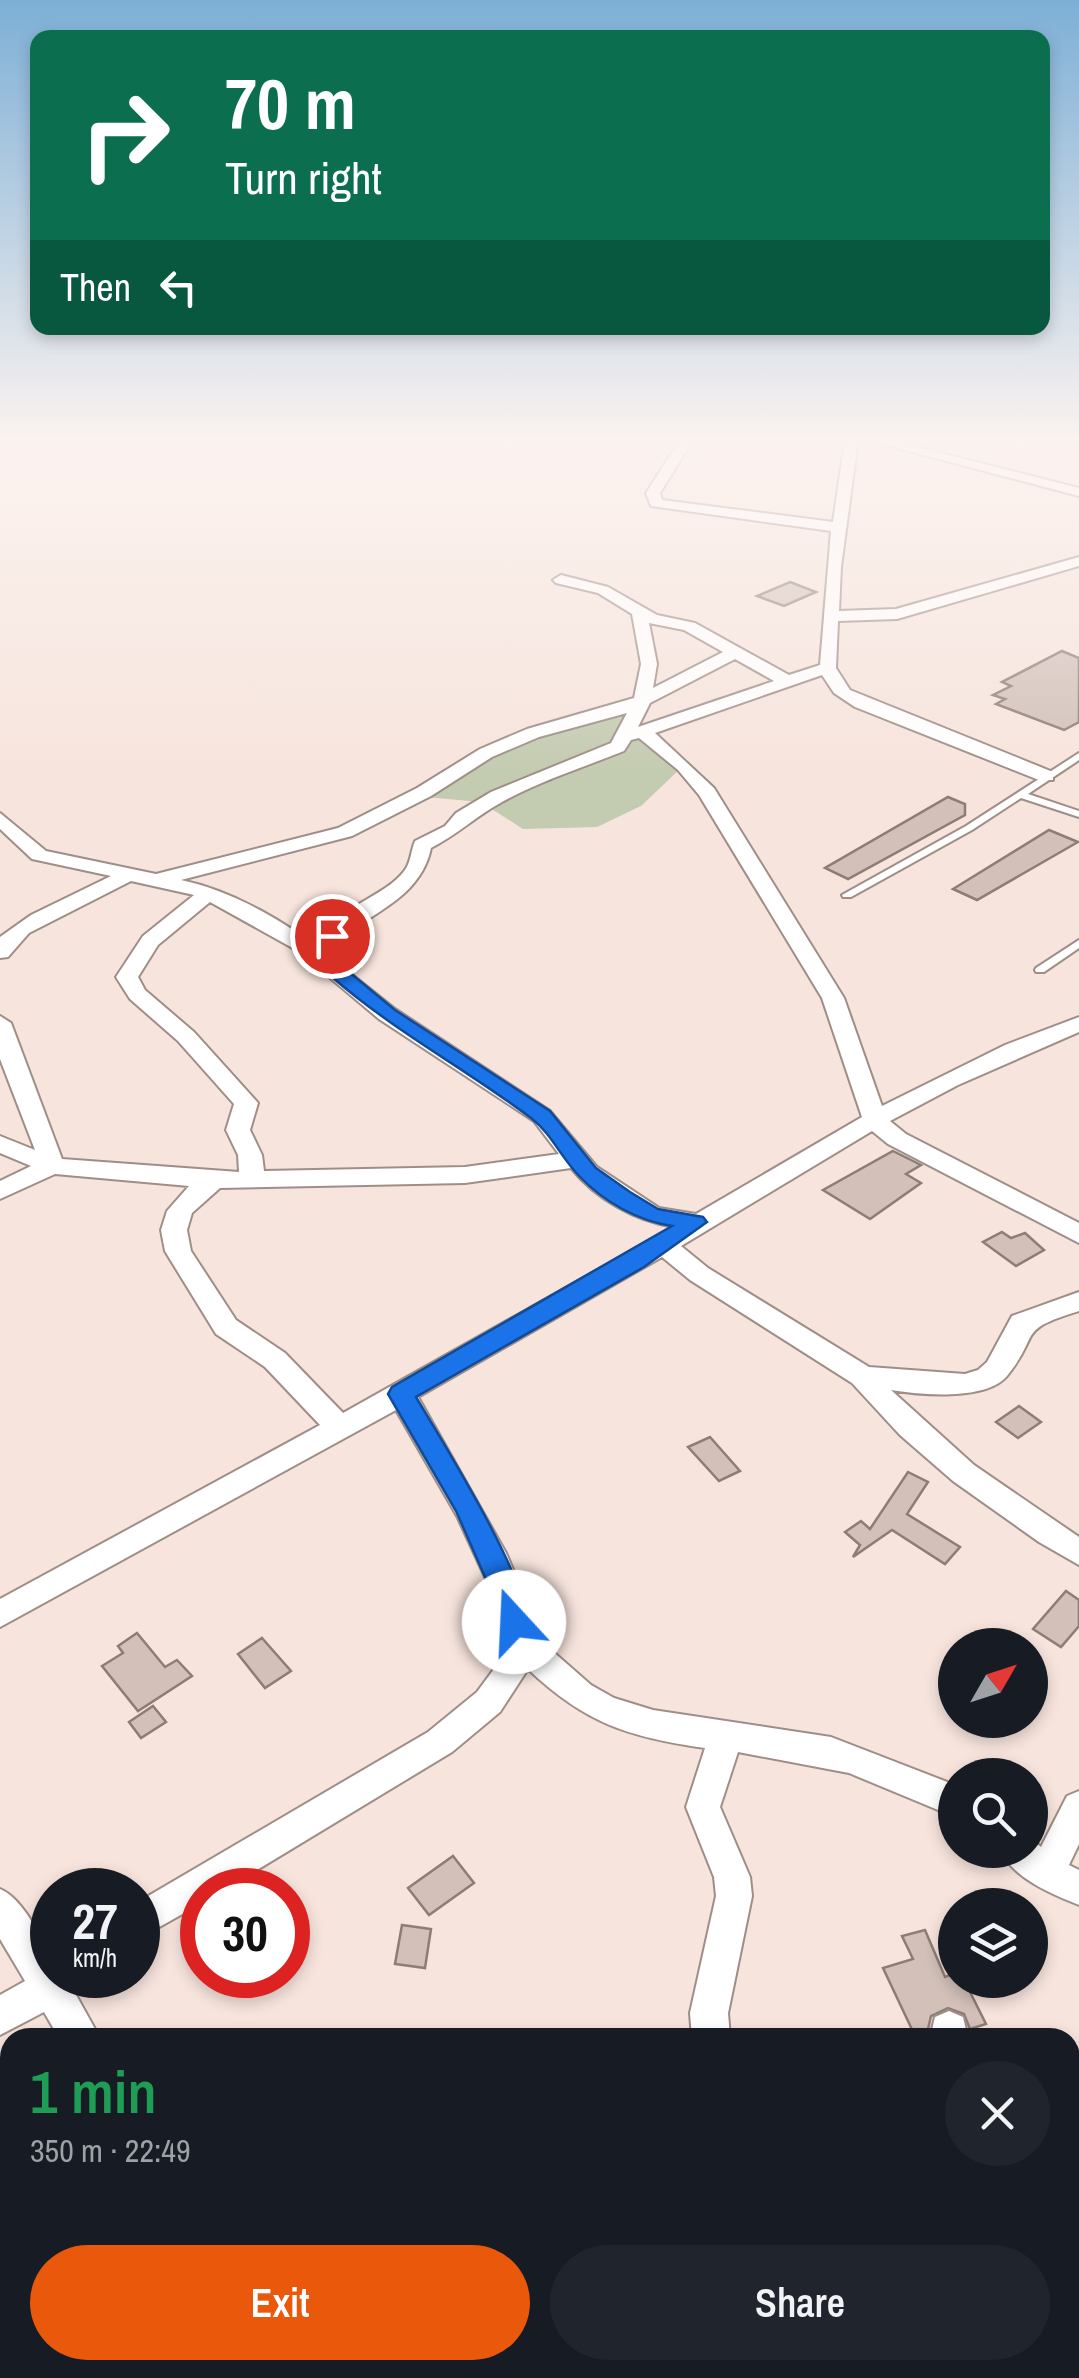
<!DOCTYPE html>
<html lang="en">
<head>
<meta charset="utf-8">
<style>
	:root { --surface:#171b24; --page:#20242c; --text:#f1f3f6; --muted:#9ea1a6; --accent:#ea580c }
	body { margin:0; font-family:"Archivo Narrow",sans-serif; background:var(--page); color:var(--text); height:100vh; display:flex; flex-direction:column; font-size:38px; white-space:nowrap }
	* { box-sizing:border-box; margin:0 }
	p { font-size:32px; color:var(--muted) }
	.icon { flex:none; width:55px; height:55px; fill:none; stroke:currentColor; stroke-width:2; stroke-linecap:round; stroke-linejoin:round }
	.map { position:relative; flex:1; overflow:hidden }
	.side { position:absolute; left:0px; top:2028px; width:1080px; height:352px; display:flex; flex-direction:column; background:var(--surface); border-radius:30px 30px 0 0; box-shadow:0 5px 15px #0003 }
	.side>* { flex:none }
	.guide { position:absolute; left:30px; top:30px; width:1020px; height:305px; border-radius:20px; box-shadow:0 5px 15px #0003; background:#0b6e4f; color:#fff; overflow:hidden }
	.needle { width:65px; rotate:51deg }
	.controls { position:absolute; left:938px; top:1628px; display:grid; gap:20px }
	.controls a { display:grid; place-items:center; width:110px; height:110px; border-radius:50%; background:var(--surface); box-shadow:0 5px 15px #0003; font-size:50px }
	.speed { position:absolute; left:30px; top:1868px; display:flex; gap:20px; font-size:50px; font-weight:700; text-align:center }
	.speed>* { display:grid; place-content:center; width:130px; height:130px; border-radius:50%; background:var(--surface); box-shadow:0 5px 15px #0003; line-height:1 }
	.speed small { font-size:25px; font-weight:400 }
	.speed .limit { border:15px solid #d22; background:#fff; color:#111 }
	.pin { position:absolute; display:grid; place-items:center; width:85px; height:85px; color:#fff; margin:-42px; border:5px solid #fff; border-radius:50%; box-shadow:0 2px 10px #0007 }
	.me { position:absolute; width:110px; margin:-55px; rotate:340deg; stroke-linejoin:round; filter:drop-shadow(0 0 8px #0008) }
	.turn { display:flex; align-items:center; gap:35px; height:210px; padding:0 30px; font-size:45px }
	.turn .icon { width:130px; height:130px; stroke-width:2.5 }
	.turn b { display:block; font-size:70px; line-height:85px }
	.then { display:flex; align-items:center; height:95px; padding:0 30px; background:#0003; gap:20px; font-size:38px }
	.round { display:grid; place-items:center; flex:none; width:105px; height:105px; border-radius:52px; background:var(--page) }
	.head { display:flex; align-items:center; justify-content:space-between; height:170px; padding:0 30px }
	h1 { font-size:60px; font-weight:600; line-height:75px; color:#1e9e55 }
	.primary-button { display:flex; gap:20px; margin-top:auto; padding:20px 30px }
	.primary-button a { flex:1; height:115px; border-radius:60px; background:var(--accent); color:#fff; font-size:40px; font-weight:600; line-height:115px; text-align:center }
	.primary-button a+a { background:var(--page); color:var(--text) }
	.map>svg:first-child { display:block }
</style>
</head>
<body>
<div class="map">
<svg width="1079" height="2378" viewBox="0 0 1079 2378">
	<rect width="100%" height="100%" fill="#f7e4dd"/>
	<path fill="#c3cbb0" d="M 605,712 L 651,726 L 654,740 L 683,766 L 641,806 L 597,827 L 523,829 L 481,802 L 425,797 L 471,756 L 545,723 Z"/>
	<g fill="#d2c0b9" stroke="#8e7d76" stroke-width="2.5">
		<path d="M 790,582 L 816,592 L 784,606 L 757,596 Z"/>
		<path d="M 1062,651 L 1079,658 L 1079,722 L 1064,730 L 996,704 L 1005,699 L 993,695 L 1011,686 L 1002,682 Z"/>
		<path d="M 948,797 L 965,804 L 965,815 L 848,879 L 825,868 Z"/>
		<path d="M 1049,830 L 1078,842 L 977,900 L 953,889 Z"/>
		<path d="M 893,1151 L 921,1165 L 906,1174 L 921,1183 L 870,1219 L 823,1190 Z"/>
		<path d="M 1002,1232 L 1011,1238 L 1025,1233 L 1044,1250 L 1016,1266 L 983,1242 Z"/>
		<path d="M 1019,1406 L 1041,1422 L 1018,1438 L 996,1422 Z"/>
		<path d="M 710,1437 L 740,1471 L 719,1481 L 688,1447 Z"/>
		<path d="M 908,1472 L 928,1482 L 907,1514 L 960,1547 L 945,1564 L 892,1530 L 853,1557 L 860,1545 L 845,1532 L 861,1521 L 870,1529 Z"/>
		<path d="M 1066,1591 L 1079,1600 L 1079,1626 L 1061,1647 L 1033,1629 Z"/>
		<path d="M 137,1633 L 165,1667 L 177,1660 L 192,1676 L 138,1711 L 102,1666 L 123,1653 L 118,1646 Z"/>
		<path d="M 262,1638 L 291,1671 L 265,1688 L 238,1654 Z"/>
		<path d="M 153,1706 L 166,1722 L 141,1738 L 129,1722 Z"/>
		<path d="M 453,1856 L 474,1883 L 429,1915 L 408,1888 Z"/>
		<path d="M 402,1925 L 431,1929 L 425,1968 L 395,1964 Z"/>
		<path d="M 925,1930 L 945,1977 L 955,1973 L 955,1980 L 964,1980 L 986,2024 L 970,2029 L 964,2014 L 948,2008 L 931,2016 L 926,2038 L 916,2038 L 883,1968 L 913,1959 L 902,1936 Z"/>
	</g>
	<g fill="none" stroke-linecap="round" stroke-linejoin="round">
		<g stroke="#9f8e87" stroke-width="4">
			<g id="lane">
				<path d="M 1079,753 L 1079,760 L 1028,794 L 1079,811 L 1079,817 L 1021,798 L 972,830 L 851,897 L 843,897 L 842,895 L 966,826 Z"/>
				<path d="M 1079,940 L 1079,948 L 1044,972 L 1036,972 L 1035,970 L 1036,968 Z"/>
			</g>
		</g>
		<g stroke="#9f8e87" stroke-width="4">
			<g id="street">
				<path d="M 680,440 L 693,440 L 660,493 L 662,500 L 833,522 L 845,440 L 858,440 L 841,567 L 839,611 L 896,609 L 1079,557 L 1079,566 L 897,619 L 838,621 L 836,668 L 850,690 L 1053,772 L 1053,780 L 1039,780 L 855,707 L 834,693 L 822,675 L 655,733 L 714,788 L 844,998 L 882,1106 L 1005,1045 L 1079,1017 L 1079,1032 L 958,1085 L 890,1121 L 906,1134 L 1079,1223 L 1079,1243 L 888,1144 L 872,1131 L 681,1246 L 708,1268 L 869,1367 L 965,1374 L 978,1370 L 987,1362 L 1012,1316 L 1079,1292 L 1079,1311 C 1014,1331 1042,1333 1007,1376 C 986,1401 920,1395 891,1390 L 974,1465 L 1079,1537 L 1079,1565 L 1039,1542 L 953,1481 L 900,1435 L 852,1383 L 690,1280 L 662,1257 L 418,1397 L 506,1553 L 521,1588 L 534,1635 L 591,1685 L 614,1698 L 653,1710 L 831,1737 L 955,1785 L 955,1817 L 849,1773 L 738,1752 L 720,1807 L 750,1877 L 752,1896 L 728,2013 L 730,2038 L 692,2038 L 690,2013 L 716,1896 L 714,1877 L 686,1807 L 705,1748 C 628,1737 585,1723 528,1669 L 500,1712 L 452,1752 L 224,1890 L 202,1890 L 202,1903 L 138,1939 L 138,1902 L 428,1732 L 477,1692 L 497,1665 L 503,1643 L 490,1588 L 457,1516 L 396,1410 L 0,1627 L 0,1599 L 320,1425 L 265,1367 L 216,1334 L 165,1251 L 161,1230 L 167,1211 L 189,1186 L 55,1174 L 0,1199 L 0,1181 L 31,1166 L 0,1153 L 0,1136 L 35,1150 L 0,1059 L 0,1016 L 11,1023 L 62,1159 L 239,1172 L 238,1155 L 226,1130 L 234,1104 L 178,1041 L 130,999 L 116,977 L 143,936 L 194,895 L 131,881 L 29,933 L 8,957 L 0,958 L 0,937 L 31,915 L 111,876 L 32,859 L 0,829 L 0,813 L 46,851 L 156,874 L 338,828 L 417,788 L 480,749 L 527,729 L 634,698 L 641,664 L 632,614 L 598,593 L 556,583 L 553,580 L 561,575 L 608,587 L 657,615 L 695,623 L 789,675 L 820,665 L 831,531 L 651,506 L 646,493 ZM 649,623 L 684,630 L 723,652 L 653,688 L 657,664 ZM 735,659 L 774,681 L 638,727 L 650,703 ZM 627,713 L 611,743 L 491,792 L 456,813 L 445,826 L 415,841 C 411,850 411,862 405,870 C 384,899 332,907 322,941 L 330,957 C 288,923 234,891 181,880 L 352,836 L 431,796 L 492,757 L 539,737 ZM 639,738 L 678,770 L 699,795 L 822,998 L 862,1117 L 696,1214 L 659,1208 L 597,1167 L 550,1111 L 395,1009 L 350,973 L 354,961 L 344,941 L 346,933 C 381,910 422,892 431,848 C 457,835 476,816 502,802 C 540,781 584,767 624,751 L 631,740 ZM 210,902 L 298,951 L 379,1019 L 534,1121 L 559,1154 L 465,1167 L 264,1171 L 262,1155 L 250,1130 L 258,1103 L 194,1032 L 145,990 L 138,977 L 158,945 ZM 571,1168 C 596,1199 635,1221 674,1227 L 343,1413 L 285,1353 L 236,1320 L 191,1251 L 187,1230 L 192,1213 L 220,1188 L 465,1183 Z"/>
				<path d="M 867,440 L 889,440 L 1079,488 L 1079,496 Z"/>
				<path d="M 1079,1791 L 1079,1844 L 1069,1865 L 1079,1870 L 1079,1905 C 1051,1894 1013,1878 1000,1850 L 1030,1850 L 1030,1838 L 1041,1847 L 1067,1796 Z"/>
				<path d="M 0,1889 C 23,1898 52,1950 52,1975 L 65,1975 L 100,2038 L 59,2038 L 44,2012 L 0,2035 L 0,1995 L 25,1981 L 0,1939 Z"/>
				<path d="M 949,2011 L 963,2017 L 968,2038 L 930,2038 L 935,2017 Z"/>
				<path d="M 1070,2354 L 1079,2378 L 1037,2378 L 1034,2370 L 1070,2370 Z"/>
				<path d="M 259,2370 L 304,2370 L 307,2378 L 262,2378 Z"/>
			</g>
		</g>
		<use href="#lane" fill="#fff" fill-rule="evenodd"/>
		<use href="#street" fill="#fff" fill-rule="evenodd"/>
	</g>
	<linearGradient id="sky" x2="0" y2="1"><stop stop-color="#7dafd6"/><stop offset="0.57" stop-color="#fbf3f0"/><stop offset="1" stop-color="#fbf3f0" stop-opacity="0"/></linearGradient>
	<rect width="1079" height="773" fill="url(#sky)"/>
	<path fill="#1a73e8" stroke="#114b97" stroke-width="2.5" d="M 332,930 L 342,936 L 353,961 L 349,972 L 395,1010 L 550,1111 L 596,1168 L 630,1192 L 658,1209 L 703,1217 L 707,1222 L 644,1267 L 416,1397 C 437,1433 541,1598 525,1630 L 514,1634 L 504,1630 L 496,1602 L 456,1511 L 388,1394 L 392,1387 L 672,1226 C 638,1221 604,1202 580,1177 C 562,1159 551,1133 531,1118 C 466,1069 394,1031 332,977 L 329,973 L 333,961 L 323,936 Z"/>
</svg>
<div class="controls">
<a><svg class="needle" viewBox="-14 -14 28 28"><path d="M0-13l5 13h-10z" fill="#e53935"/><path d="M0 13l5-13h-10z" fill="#9ea1a6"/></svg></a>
<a><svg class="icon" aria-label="search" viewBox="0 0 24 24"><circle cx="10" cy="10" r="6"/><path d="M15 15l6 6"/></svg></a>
<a><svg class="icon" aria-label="layers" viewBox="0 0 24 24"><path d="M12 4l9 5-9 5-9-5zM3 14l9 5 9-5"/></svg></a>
</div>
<div class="speed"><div>27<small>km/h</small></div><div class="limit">30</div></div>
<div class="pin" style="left:332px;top:936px;background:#d93025"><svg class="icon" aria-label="arrive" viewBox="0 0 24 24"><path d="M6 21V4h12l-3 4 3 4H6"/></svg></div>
<svg class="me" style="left:514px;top:1622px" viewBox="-20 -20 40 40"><circle r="19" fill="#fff"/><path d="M0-13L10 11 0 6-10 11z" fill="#1a73e8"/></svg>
<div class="guide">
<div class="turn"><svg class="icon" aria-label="right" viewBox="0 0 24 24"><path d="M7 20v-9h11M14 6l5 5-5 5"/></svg><div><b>70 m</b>Turn right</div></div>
<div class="then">Then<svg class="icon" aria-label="left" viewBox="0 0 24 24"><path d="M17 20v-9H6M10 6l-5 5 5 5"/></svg></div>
</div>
<section class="side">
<div class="head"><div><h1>1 min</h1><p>350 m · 22:49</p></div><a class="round"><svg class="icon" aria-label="close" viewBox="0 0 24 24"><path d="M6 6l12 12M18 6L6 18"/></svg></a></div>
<div class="primary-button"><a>Exit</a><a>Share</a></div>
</section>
</div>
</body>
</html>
